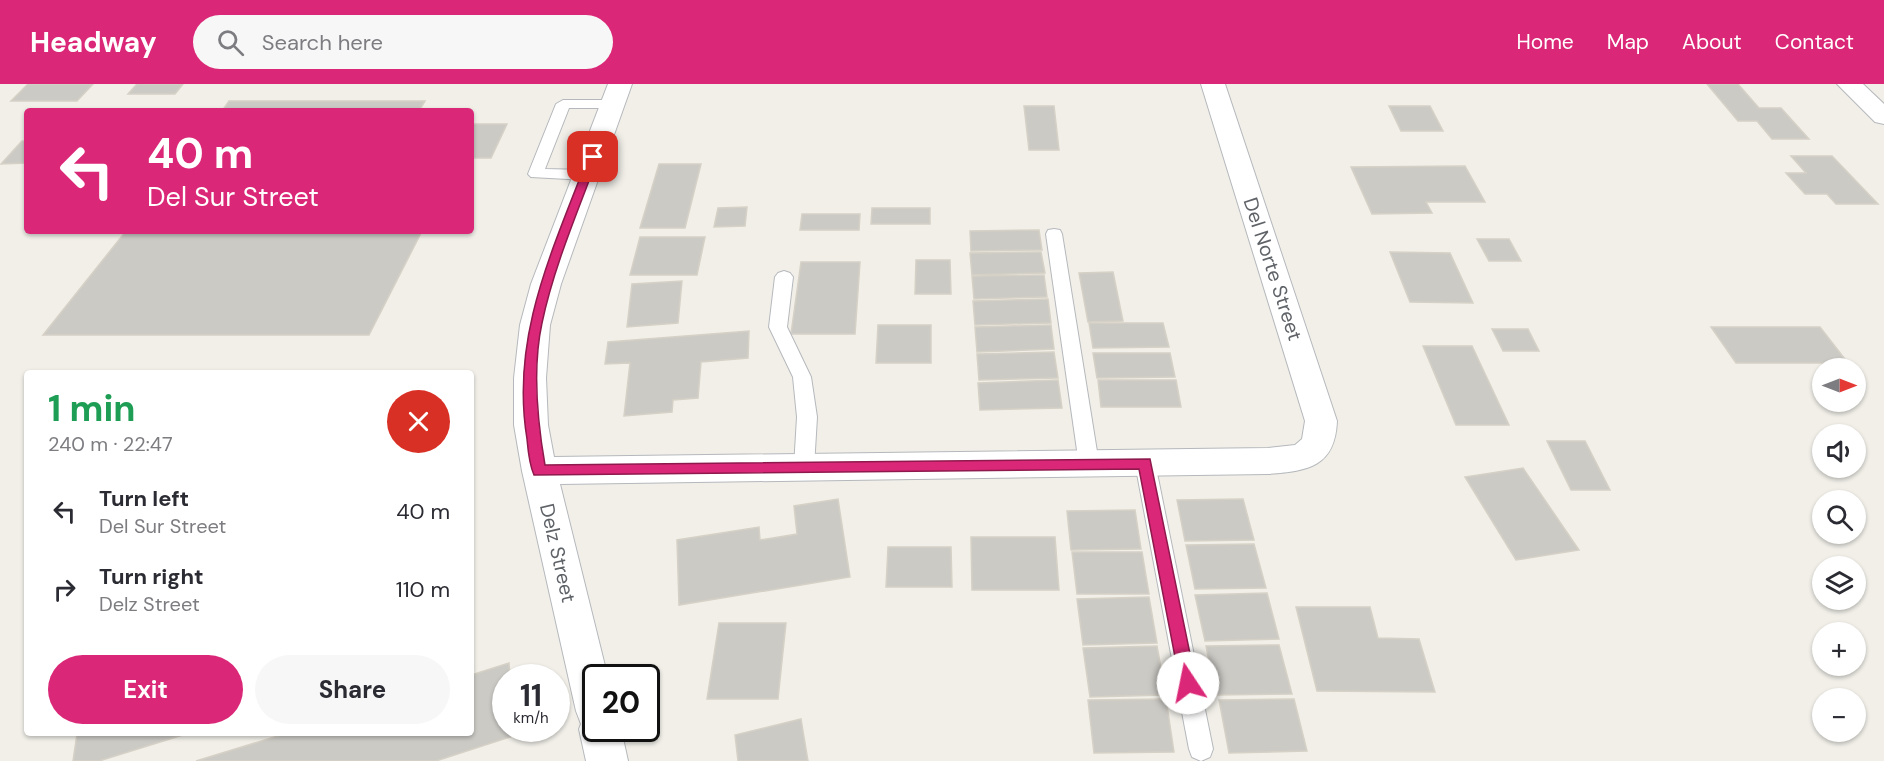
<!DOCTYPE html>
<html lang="en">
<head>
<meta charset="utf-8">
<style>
	:root { --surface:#fff; --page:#f7f7f7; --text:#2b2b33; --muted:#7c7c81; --accent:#db2777 }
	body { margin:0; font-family:"DM Sans",sans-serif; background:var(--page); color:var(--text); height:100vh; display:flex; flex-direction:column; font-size:22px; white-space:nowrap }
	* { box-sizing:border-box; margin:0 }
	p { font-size:20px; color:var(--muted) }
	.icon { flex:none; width:33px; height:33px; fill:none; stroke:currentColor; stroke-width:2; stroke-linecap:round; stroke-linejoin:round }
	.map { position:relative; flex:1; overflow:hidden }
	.drawer { position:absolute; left:24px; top:286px; width:450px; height:366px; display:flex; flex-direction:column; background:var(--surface); border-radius:6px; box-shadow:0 2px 4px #0004 }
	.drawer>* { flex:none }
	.banner { position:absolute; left:24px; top:24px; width:450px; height:126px; border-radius:6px; box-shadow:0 2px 4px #0004; background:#db2777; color:#fff; overflow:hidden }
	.needle { width:39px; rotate:90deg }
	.buttons { position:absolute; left:1812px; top:274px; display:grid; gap:12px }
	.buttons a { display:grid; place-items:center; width:54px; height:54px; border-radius:50%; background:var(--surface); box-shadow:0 2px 4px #0004; font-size:30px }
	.speed { position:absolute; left:492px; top:580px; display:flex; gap:12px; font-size:30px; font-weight:700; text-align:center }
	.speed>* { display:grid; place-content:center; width:78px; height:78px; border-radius:50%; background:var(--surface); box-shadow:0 2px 4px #0004; line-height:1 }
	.speed small { font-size:15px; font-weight:400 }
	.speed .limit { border:3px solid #111; border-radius:9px; background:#fff; color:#111 }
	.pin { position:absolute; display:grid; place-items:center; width:51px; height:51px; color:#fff; margin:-26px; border-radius:12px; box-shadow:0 3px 9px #0006 }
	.me { position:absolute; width:66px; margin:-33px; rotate:349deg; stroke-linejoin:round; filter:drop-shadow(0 0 4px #0008) }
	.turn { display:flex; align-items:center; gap:21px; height:126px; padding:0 24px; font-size:27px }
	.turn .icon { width:78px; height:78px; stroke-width:2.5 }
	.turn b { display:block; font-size:42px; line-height:51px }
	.round { display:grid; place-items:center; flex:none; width:63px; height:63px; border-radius:32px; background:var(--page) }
	.head { display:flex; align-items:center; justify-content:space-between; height:102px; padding:0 24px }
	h1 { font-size:36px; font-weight:700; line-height:45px; color:#1e9e55 }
	.primary-button { display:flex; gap:12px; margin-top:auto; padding:12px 24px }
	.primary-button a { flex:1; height:69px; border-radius:36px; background:var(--accent); color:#fff; font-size:24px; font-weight:700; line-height:69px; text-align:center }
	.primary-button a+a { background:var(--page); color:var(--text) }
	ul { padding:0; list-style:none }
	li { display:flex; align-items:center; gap:18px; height:78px; padding:0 24px }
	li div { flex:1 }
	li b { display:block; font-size:22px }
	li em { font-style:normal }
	header { display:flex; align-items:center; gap:36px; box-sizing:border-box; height:84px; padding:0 30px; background:var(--accent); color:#fff }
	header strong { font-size:28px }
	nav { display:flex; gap:33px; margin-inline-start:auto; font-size:21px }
	.search { width:420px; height:54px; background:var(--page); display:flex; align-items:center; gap:15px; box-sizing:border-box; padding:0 21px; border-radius:33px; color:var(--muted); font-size:22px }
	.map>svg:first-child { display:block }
</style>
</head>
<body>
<header>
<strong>Headway</strong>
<div class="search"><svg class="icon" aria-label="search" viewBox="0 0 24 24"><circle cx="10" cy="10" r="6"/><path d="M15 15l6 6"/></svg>Search here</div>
<nav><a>Home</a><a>Map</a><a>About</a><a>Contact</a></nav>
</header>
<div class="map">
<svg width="1884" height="677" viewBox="0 0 1884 677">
	<rect width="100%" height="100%" fill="#f1efe8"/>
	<g fill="#cccac5" stroke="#d6d1c6" stroke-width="1.5">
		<path d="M 28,0 L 93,0 L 77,17 L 11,17 Z"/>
		<path d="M 137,0 L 183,0 L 175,10 L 128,10 Z"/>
		<path d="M 1707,0 L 1738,0 L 1759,24 L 1781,24 L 1809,55 L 1772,55 L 1757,37 L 1738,37 Z"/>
		<path d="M 229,17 L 425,17 L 419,27 L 222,27 Z"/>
		<path d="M 1024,22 L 1054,22 L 1059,66 L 1029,66 Z"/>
		<path d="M 1389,22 L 1430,22 L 1443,47 L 1401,47 Z"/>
		<path d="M 471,40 L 507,40 L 491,74 L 471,74 Z"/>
		<path d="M 22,57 L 27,57 L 27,79 L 1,80 Z"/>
		<path d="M 1791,72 L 1832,72 L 1878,120 L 1836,120 L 1827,110 L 1805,110 L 1786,89 L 1806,89 Z"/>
		<path d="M 659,80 L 701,80 L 685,144 L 640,144 Z"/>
		<path d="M 1465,82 L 1485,118 L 1426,118 L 1432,129 L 1372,130 L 1351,83 Z"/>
		<path d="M 747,123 L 745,142 L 714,143 L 718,124 Z"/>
		<path d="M 872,124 L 930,124 L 930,140 L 871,140 Z"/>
		<path d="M 802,130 L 860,130 L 859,146 L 800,146 Z"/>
		<path d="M 1039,146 L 1042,166 L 971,167 L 970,147 Z"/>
		<path d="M 126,147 L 422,147 L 369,251 L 43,251 Z"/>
		<path d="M 640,153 L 705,153 L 697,191 L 630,191 Z"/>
		<path d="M 1477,155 L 1509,155 L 1521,177 L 1489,177 Z"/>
		<path d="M 1041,168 L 1045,189 L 972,191 L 970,169 Z"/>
		<path d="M 1390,168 L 1450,169 L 1473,219 L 1410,218 Z"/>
		<path d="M 916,176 L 950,176 L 951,210 L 915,210 Z"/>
		<path d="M 801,178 L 860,178 L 855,250 L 791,250 Z"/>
		<path d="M 1113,188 L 1123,237 L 1088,238 L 1079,189 Z"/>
		<path d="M 1044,191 L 1047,213 L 974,215 L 972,192 Z"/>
		<path d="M 682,197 L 678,239 L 627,243 L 632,200 Z"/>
		<path d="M 1048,215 L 1051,239 L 975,241 L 973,217 Z"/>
		<path d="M 1089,239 L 1163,239 L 1169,263 L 1093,264 Z"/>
		<path d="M 878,241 L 931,241 L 931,279 L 876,279 Z"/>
		<path d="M 1051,241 L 1054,265 L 977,268 L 975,243 Z"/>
		<path d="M 1711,243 L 1820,243 L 1848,279 L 1736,279 Z"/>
		<path d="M 1492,245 L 1528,245 L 1539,267 L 1503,267 Z"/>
		<path d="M 749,247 L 748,274 L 701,278 L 698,314 L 673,316 L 672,328 L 624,332 L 630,279 L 605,280 L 608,258 Z"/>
		<path d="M 1423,262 L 1472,262 L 1509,341 L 1456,341 Z"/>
		<path d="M 1054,268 L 1058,294 L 979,296 L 977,270 Z"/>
		<path d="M 1093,269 L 1170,269 L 1175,293 L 1097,294 Z"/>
		<path d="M 1058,296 L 1062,324 L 980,326 L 978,299 Z"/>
		<path d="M 1098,296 L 1176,296 L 1181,323 L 1101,323 Z"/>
		<path d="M 1547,357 L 1585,357 L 1610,406 L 1571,406 Z"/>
		<path d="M 1523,384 L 1579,466 L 1516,476 L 1465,393 Z"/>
		<path d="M 838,415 L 850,493 L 679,521 L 677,456 L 759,443 L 760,456 L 797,450 L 794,422 Z"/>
		<path d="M 1243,415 L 1254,456 L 1185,457 L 1177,416 Z"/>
		<path d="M 1135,426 L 1141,465 L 1071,466 L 1067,427 Z"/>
		<path d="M 971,453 L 1055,453 L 1059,506 L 972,506 Z"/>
		<path d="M 1254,460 L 1266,504 L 1195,505 L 1186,461 Z"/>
		<path d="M 888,463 L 951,463 L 952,503 L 886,503 Z"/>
		<path d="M 1072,468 L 1142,468 L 1149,510 L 1077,510 Z"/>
		<path d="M 1267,509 L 1279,555 L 1205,557 L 1195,511 Z"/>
		<path d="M 1149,513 L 1157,559 L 1083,561 L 1077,515 Z"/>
		<path d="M 1296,523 L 1370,523 L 1378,554 L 1419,555 L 1435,608 L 1317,607 Z"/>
		<path d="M 719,539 L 786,539 L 778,615 L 707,615 Z"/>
		<path d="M 1279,561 L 1292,610 L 1216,611 L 1206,562 Z"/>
		<path d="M 1157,562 L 1166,611 L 1090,613 L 1083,564 Z"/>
		<path d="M 509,579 L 510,594 L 506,594 L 506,645 L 516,645 L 516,651 L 436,677 L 196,677 L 284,650 L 471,650 L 471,591 Z"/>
		<path d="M 1166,615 L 1174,668 L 1094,669 L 1088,616 Z"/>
		<path d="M 1294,615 L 1307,667 L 1229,669 L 1219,616 Z"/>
		<path d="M 801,635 L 808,677 L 738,677 L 735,651 Z"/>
		<path d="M 77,650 L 186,650 L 99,677 L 73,677 Z"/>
	</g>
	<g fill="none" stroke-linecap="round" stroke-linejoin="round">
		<g stroke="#b5b8bc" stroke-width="2">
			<g id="service">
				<path d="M 563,16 L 612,16 L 619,20 L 612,24 L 569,24 L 545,85 L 586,86 L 594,91 L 586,96 L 531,93 L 528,90 L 556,20 Z"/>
				<path d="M 1054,145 L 1060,146 L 1062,150 L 1099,380 L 1096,386 L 1089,388 L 1082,386 L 1079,380 L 1046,150 L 1048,146 Z"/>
				<path d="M 784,187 L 790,189 L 793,193 L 787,243 L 811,293 L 817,333 L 814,383 L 811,389 L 804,391 L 797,389 L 794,383 L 797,333 L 793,293 L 769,243 L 775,193 L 778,189 Z"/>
				<path d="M 1145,371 L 1152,373 L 1155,379 L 1213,665 L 1210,673 L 1201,677 L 1192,673 L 1189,665 L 1135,379 L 1138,373 Z"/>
			</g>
		</g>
		<g stroke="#b5b8bc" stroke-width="2">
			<g id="minor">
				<path d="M 608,0 L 632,0 L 561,200 L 550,241 L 546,294 L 548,341 L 554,373 L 1268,364 L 1295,361 L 1302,355 L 1305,337 L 1201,0 L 1225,0 L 1337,337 C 1335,383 1308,387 1268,390 L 560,400 L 608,594 L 596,594 L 596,645 L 621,645 L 628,677 L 586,677 L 579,645 L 581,640 L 576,627 L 522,387 L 514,341 L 514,294 L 520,241 L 531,200 Z"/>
				<path d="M 1837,0 L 1863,0 L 1884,20 L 1884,40 L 1875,38 Z"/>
			</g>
		</g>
		<use href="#service" fill="#fff" fill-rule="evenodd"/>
		<use href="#minor" fill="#fff" fill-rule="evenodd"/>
	</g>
	<path fill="#db2777" stroke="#8e194d" stroke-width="1.5" d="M 593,70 L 598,73 C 578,127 554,182 542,239 C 532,285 537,335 545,381 L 1150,375 L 1196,599 L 1194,605 L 1188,607 L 1182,605 L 1180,599 L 1139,385 L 534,391 C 529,380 528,366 527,355 C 510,252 553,166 588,73 Z"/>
	<g text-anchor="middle" stroke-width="5" stroke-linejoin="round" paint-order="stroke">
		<g font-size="20" fill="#5f6368" stroke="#fff">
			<text transform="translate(1273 185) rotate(72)" y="7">Del Norte Street</text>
			<text transform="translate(558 469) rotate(77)" y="7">Delz Street</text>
		</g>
	</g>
</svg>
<div class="buttons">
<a><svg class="needle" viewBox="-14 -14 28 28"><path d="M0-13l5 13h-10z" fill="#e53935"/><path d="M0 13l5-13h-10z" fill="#7c7c81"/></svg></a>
<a><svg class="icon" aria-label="sound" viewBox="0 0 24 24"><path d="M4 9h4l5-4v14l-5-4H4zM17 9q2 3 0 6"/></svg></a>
<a><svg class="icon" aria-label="search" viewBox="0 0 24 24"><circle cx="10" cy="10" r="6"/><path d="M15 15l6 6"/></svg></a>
<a><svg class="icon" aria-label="layers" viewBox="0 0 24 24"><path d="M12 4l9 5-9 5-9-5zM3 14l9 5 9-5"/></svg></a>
<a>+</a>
<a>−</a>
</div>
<div class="speed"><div>11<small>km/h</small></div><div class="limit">20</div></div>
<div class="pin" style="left:593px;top:73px;background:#d93025"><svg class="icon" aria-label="arrive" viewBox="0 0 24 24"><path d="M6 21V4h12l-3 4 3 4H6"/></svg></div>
<svg class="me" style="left:1188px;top:599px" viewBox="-20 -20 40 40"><circle r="19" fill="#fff"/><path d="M0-13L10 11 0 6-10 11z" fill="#db2777"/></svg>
<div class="banner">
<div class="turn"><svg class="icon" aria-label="left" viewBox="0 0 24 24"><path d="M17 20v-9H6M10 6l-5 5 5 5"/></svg><div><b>40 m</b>Del Sur Street</div></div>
</div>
<section class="drawer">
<div class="head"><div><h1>1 min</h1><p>240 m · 22:47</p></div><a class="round" style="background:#d93025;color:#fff"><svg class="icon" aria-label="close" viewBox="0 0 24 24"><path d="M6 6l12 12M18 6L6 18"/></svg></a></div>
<ul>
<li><svg class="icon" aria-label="left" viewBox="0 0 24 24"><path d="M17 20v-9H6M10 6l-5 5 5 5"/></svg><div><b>Turn left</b><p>Del Sur Street</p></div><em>40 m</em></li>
<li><svg class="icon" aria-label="right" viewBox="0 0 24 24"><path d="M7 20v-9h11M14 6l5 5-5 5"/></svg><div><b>Turn right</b><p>Delz Street</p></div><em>110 m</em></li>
</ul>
<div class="primary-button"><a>Exit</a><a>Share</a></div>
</section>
</div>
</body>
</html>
